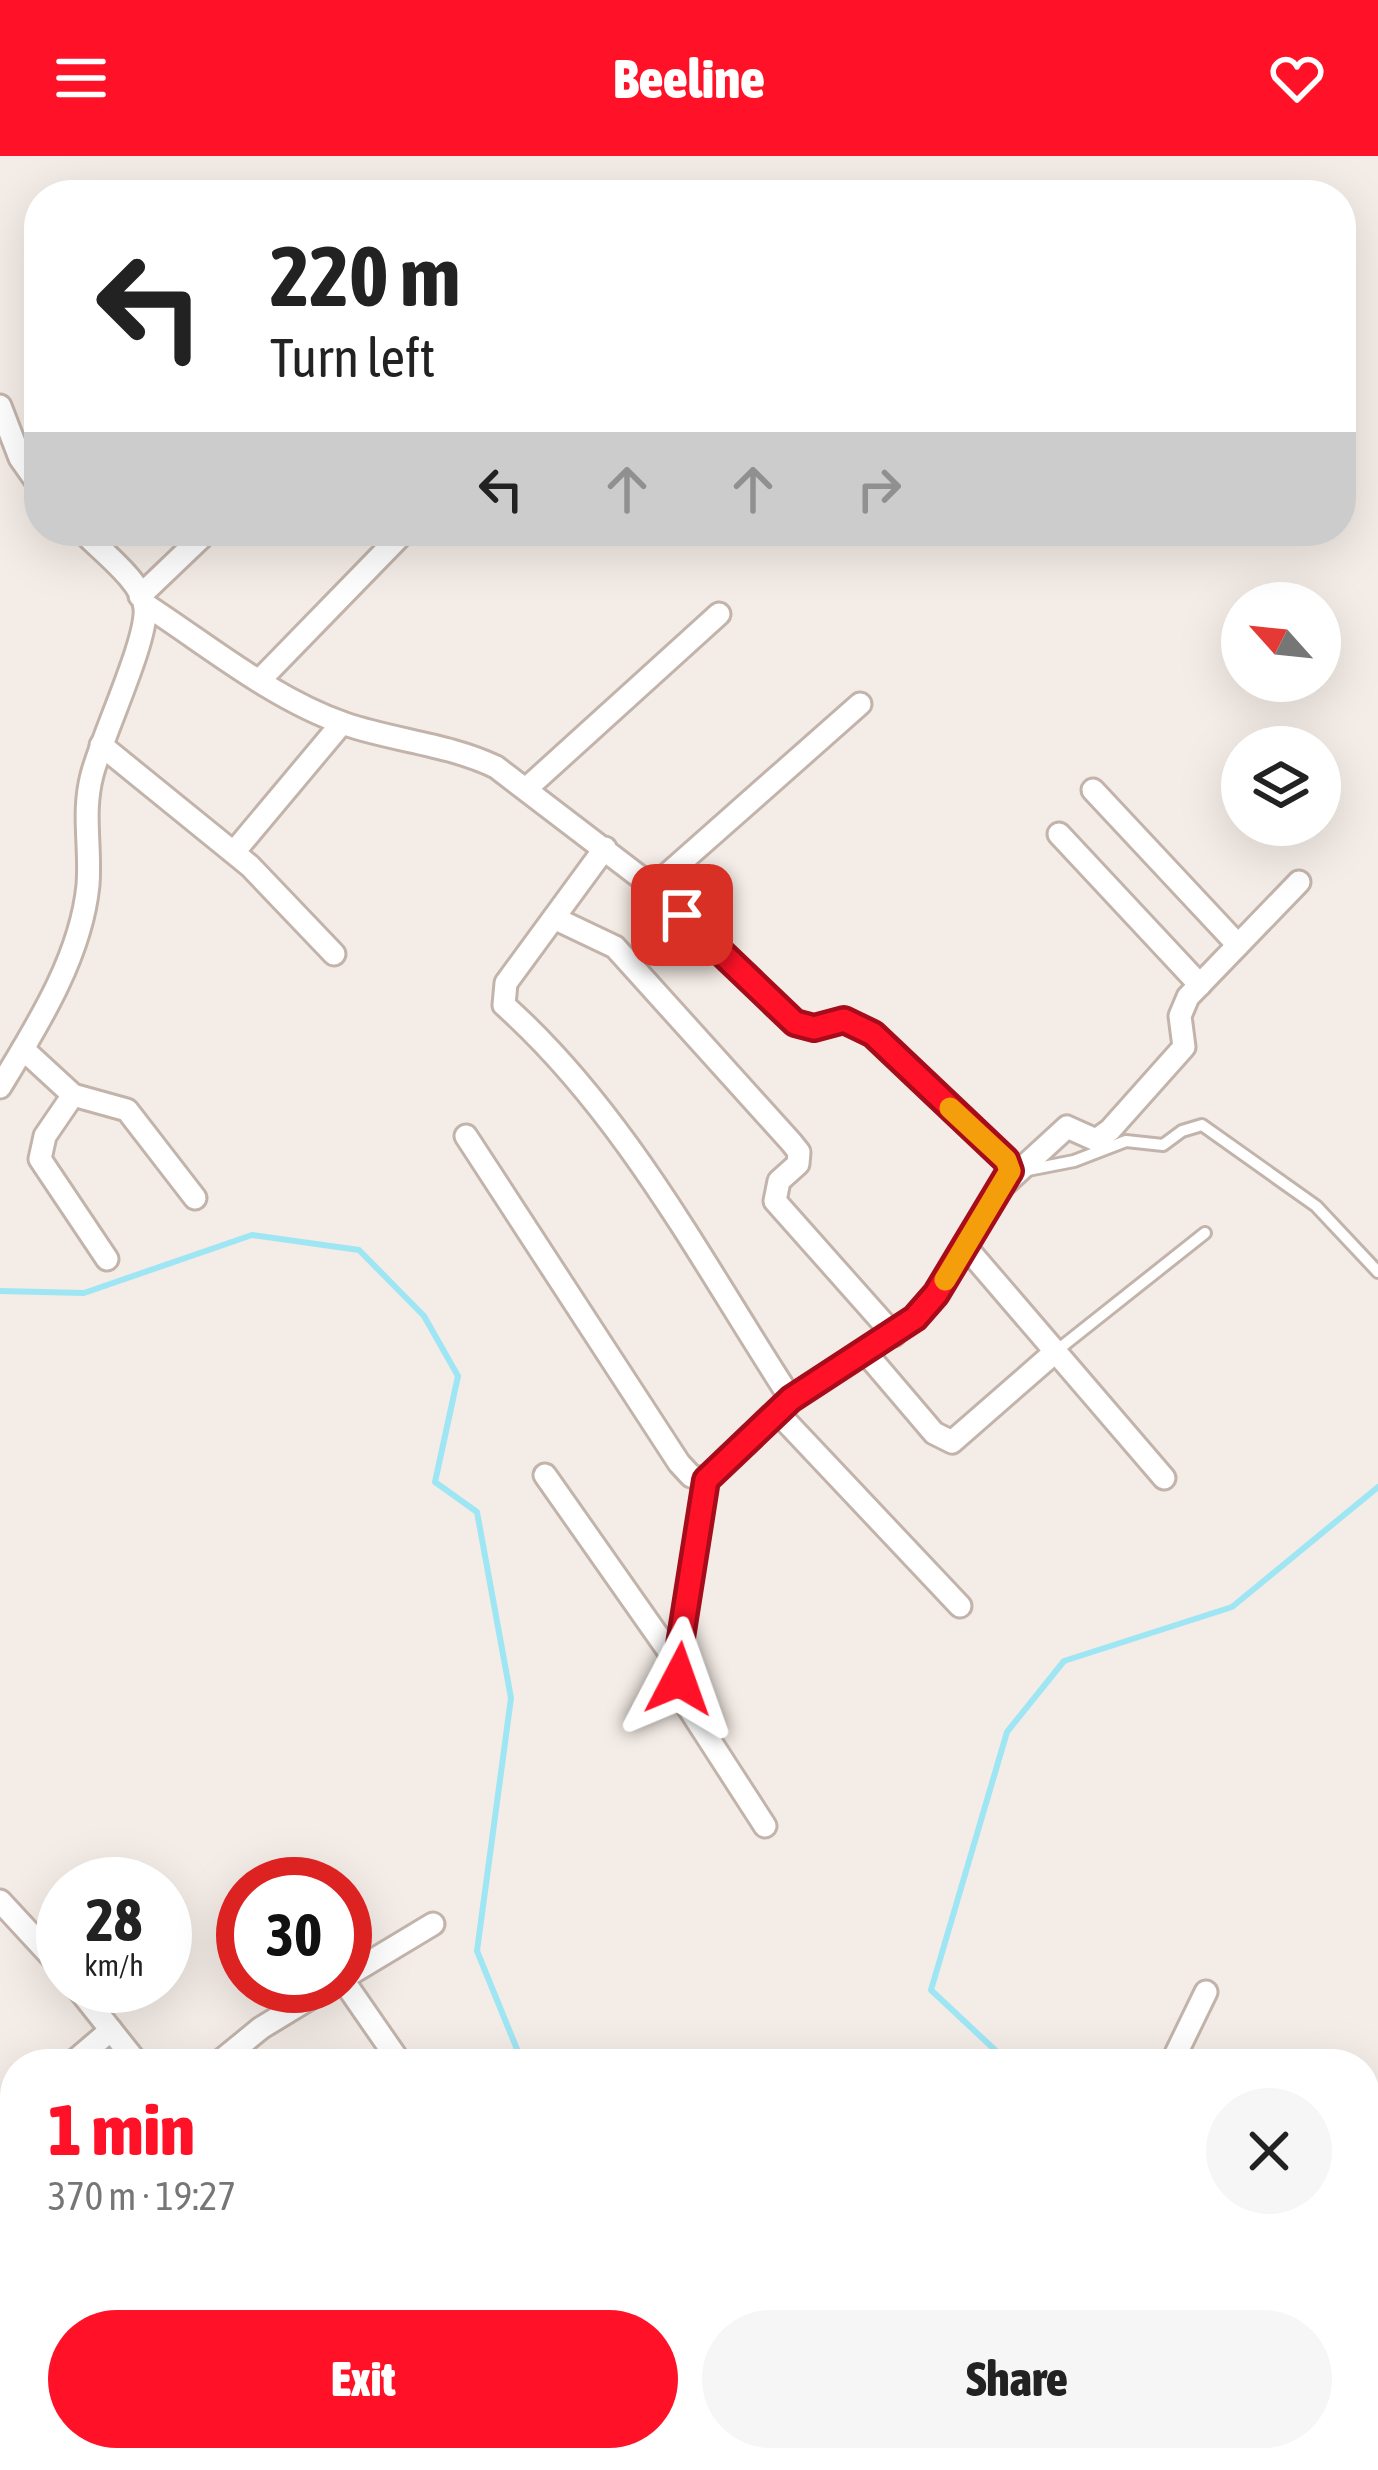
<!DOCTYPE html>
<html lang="en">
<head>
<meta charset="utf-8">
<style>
	:root { --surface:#fff; --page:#f6f6f6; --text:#222; --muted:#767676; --accent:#ff1228 }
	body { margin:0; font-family:"Asap Condensed",sans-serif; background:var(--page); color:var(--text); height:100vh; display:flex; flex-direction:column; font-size:45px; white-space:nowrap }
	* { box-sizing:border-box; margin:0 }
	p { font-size:39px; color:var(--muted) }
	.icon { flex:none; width:66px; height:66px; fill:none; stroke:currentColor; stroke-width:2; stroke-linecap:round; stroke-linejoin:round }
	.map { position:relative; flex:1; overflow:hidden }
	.side { position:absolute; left:0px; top:1893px; width:1380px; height:423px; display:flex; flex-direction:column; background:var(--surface); border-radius:48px 48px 0 0; box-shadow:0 12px 48px #0002 }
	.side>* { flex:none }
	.banner { position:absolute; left:24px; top:24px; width:1332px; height:366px; border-radius:48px; box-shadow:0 12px 48px #0002; background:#fff; color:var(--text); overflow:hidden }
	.needle { width:78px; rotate:297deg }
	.controls { position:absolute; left:1221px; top:426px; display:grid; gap:24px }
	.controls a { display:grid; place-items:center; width:120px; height:120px; border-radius:50%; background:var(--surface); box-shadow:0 12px 48px #0002; font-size:60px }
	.speed { position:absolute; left:36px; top:1701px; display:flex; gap:24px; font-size:60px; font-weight:700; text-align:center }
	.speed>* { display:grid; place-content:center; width:156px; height:156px; border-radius:50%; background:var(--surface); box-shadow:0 12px 48px #0002; line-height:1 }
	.speed small { font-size:30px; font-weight:400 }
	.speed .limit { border:18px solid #d22; background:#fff; color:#111 }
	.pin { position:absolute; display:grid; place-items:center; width:102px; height:102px; color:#fff; margin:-51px; border-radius:24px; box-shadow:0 6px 18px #0006 }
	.me { position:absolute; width:132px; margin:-66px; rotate:4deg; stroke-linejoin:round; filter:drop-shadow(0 0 9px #0008) }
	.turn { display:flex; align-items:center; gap:42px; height:252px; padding:0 48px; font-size:54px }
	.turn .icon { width:156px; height:156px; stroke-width:2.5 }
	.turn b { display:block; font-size:84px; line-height:102px }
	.lanes { display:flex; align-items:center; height:114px; padding:0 48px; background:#0003; justify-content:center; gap:60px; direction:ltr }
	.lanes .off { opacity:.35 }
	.round { display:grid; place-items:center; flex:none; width:126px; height:126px; border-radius:63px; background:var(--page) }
	.summary { display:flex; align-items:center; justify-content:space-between; height:204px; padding:0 48px }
	h1 { font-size:72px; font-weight:800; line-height:90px; color:var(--accent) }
	.cta { display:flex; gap:24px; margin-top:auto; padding:24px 48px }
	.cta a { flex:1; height:138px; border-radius:72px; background:var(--accent); color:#fff; font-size:48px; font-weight:800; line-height:138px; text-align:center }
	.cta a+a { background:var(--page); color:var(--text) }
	header { display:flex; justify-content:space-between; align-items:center; height:156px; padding:0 48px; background:var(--accent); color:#fff; font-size:54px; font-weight:800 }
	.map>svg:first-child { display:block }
</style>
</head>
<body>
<header><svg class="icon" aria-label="menu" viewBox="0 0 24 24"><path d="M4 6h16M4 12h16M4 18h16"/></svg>Beeline<svg class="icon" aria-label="heart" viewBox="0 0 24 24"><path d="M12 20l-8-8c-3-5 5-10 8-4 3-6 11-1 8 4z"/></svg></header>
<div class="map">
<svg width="1378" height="2314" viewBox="0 0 1378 2314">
	<rect width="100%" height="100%" fill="#f4ece6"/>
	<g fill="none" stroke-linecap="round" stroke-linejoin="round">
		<g stroke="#9fe6f4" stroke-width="6">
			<path d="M 0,1135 L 84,1137 L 252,1079 L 359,1094 L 424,1160 L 458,1220 L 435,1326 L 477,1356 L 511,1542 L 477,1795 L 523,1908"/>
			<path d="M 1010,1908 L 931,1834 L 1007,1576 L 1064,1505 L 1232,1451 L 1378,1331"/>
		</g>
		<g stroke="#c3b4ab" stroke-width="16">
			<g id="lane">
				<path d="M 1028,1014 L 1074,1005 L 1126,985 L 1163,989 L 1182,975 L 1202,969 L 1316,1050 L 1378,1116"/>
				<path d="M 1055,1196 L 1205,1077"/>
			</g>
		</g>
		<g stroke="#c3b4ab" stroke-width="27">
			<g id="street">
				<path d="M 0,250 L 20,302 L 39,329"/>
				<path d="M 140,440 L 208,375"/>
				<path d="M 146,449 C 209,490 273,543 345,568 C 395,585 448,588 496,611 L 653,731 L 795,867 L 814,872 L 844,864 L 873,878 L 1006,1004 L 1010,1015 L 936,1138 L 915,1162 L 791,1243 L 706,1324 L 691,1320 L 679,1307 L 466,980"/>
				<path d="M 260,524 L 405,375"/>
				<path d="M 101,589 L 250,710 L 334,798"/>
				<path d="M 526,633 L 719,458"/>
				<path d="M 1093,634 L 1238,789"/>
				<path d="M 1059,678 L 1200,829"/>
				<path d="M 605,692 L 506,827 L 504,849 C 625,957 703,1108 791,1243"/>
				<path d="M 234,696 L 342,567"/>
				<path d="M 653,731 L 860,548"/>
				<path d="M 554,762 L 615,791 L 791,986 L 799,996 L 798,1008 L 779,1025 L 775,1045 L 894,1179"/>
				<path d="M 23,893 L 73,939 L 127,954 L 195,1042"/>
				<path d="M 0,931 C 37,870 81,801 88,729 C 91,691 82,657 92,619 C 102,580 148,484 145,452 C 143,426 100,394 82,375"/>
				<path d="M 73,939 L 45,980 L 40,1003 L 107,1103"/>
				<path d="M 1006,1027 L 1067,971 L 1096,984 L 1110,974 L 1184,891 L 1180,860 L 1188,841 L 1299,726"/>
				<path d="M 964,1089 L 1164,1322"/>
				<path d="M 865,1196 L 934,1277 L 952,1286 L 1055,1196"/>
				<path d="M 777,1256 L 960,1450"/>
				<path d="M 545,1319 L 677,1507"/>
				<path d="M 706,1324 L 677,1507 L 681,1540 L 765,1670"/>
				<path d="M 0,1745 L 63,1813"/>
				<path d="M 345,1821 L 433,1768"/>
				<path d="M 345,1827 L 401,1908"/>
				<path d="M 76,1830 L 138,1908"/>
				<path d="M 71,1908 L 111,1874"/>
				<path d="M 217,1908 L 261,1872 L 330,1830"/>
				<path d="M 1171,1908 L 1206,1836"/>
				<path d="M 0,1967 L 15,1954"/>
				<path d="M 1365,2025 L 1378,2015"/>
				<path d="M 0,2130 L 15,2140"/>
				<path d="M 1365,2230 L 1365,2246"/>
				<path d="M 120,2301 L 130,2314"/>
				<path d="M 345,2301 L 360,2314"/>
				<path d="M 618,2301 L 658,2314"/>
				<path d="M 1151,2301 L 1164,2314"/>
				<path d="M 1032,2314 L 1047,2301"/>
				<path d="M 1196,2314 L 1210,2301"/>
				<path d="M 1294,2314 L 1310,2301"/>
			</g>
		</g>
		<use href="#lane" stroke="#fff" stroke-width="10"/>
		<use href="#street" stroke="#fff" stroke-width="21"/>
	</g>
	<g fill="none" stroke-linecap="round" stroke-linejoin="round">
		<g stroke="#a60c1a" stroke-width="30">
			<path id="route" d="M 679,1523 L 677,1507 L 706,1324 L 791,1243 L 915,1162 L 936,1138 L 1010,1015 L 1006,1004 L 873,878 L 844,864 L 814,872 L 795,867 L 682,759"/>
		</g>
		<use href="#route" stroke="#ff1228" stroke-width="21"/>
		<path stroke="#f59e0b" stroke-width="21" d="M 945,1124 L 1010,1015 L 1006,1004 L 950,952"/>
	</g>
</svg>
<div class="controls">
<a><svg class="needle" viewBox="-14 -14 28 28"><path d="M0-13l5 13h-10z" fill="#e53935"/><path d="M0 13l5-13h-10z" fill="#767676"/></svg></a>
<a><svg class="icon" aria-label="layers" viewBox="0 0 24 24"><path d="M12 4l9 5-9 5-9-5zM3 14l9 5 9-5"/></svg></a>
</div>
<div class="speed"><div>28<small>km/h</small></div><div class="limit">30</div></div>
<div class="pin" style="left:682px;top:759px;background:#d93025"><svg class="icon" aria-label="arrive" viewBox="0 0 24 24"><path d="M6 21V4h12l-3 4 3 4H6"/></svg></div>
<svg class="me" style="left:679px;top:1523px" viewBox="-20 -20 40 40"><path d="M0-17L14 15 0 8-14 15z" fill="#ff1228" stroke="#fff" stroke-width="4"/></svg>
<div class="banner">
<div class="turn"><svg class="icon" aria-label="left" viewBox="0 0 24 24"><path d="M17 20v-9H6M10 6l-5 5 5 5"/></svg><div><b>220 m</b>Turn left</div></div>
<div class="lanes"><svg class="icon" aria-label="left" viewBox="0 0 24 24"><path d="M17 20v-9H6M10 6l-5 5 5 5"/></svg><svg class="icon off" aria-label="ahead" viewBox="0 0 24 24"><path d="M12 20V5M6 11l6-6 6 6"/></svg><svg class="icon off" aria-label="ahead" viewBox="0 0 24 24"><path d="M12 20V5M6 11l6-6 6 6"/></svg><svg class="icon off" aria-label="right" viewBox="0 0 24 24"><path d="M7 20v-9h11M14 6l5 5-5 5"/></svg></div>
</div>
<section class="side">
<div class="summary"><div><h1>1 min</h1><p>370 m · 19:27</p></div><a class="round"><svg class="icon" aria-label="close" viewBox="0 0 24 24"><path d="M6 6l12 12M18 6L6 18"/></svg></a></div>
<div class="cta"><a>Exit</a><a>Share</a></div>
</section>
</div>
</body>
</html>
